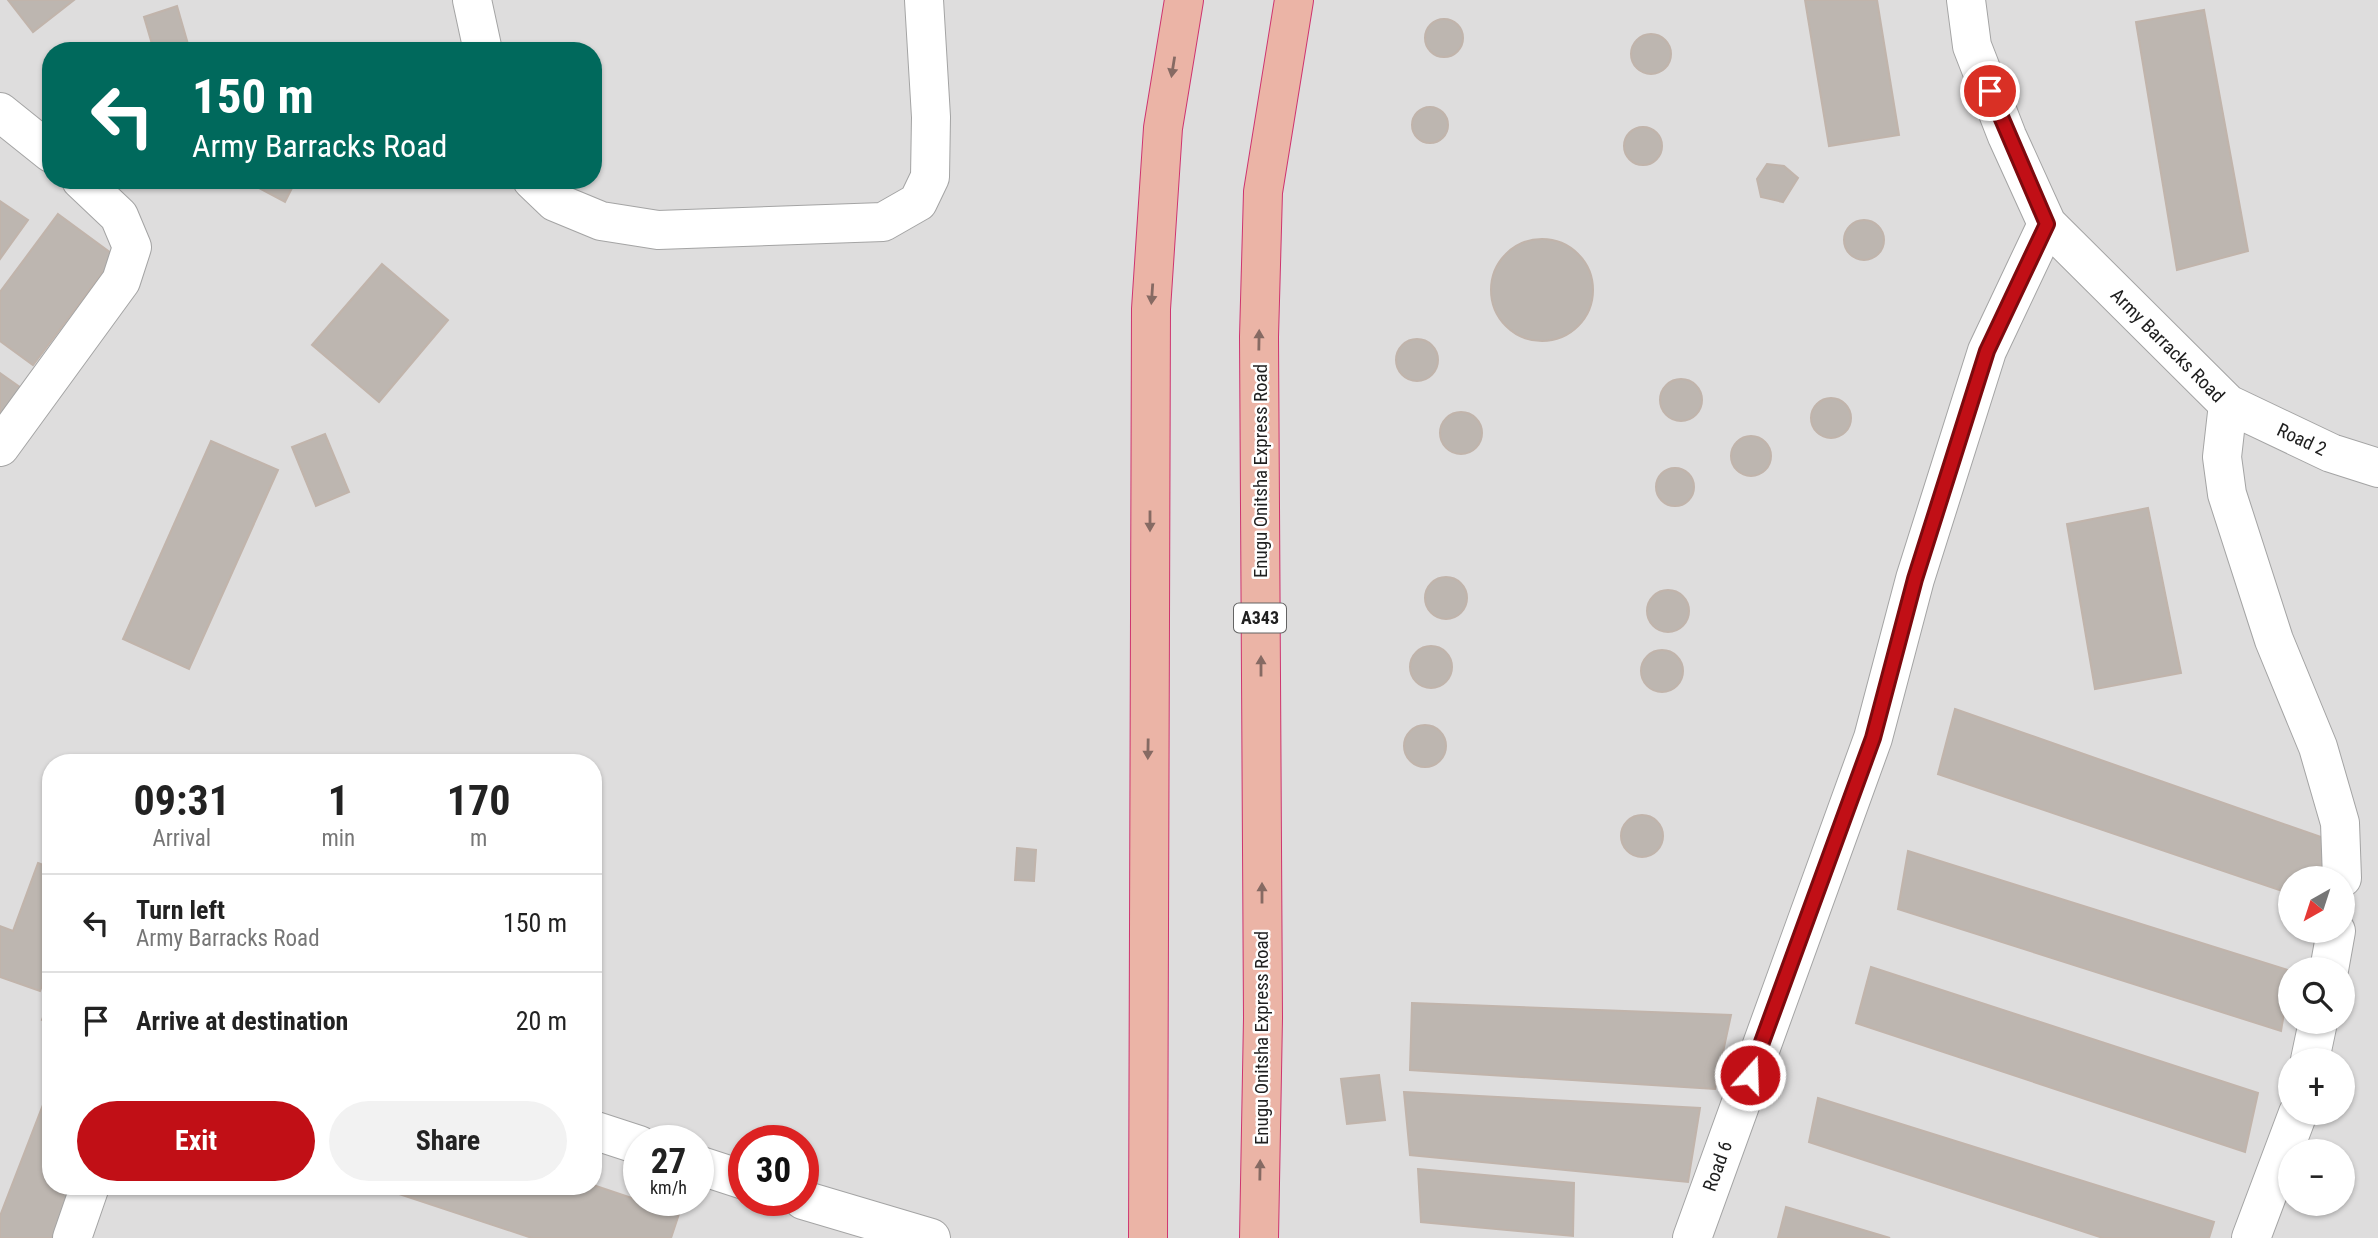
<!DOCTYPE html>
<html lang="en">
<head>
<meta charset="utf-8">
<style>
	:root { --surface:#fff; --page:#f2f2f2; --text:#222; --muted:#767676; --line:#e0e0e0; --accent:#c10f16 }
	body { margin:0; font-family:"Roboto Condensed",sans-serif; background:var(--page); color:var(--text); height:100vh; display:flex; flex-direction:column; font-size:26px; white-space:nowrap }
	* { box-sizing:border-box; margin:0 }
	p { font-size:23px; color:var(--muted) }
	.icon { flex:none; width:38px; height:38px; fill:none; stroke:currentColor; stroke-width:2; stroke-linecap:round; stroke-linejoin:round }
	.map { position:relative; flex:1; overflow:hidden }
	.drawer { position:absolute; left:42px; top:754px; width:560px; height:441px; display:flex; flex-direction:column; background:var(--surface); border-radius:28px; box-shadow:0 2px 5px #0004 }
	.drawer>* { flex:none }
	.hud { position:absolute; left:42px; top:42px; width:560px; height:147px; border-radius:28px; box-shadow:0 2px 5px #0004; background:#00695c; color:#fff; overflow:hidden }
	.needle { width:46px; rotate:219deg }
	.controls { position:absolute; left:2278px; top:866px; display:grid; gap:14px }
	.controls a { display:grid; place-items:center; width:77px; height:77px; border-radius:50%; background:var(--surface); box-shadow:0 2px 5px #0004; font-size:35px }
	.speed { position:absolute; left:623px; top:1125px; display:flex; gap:14px; font-size:35px; font-weight:700; text-align:center }
	.speed>* { display:grid; place-content:center; width:91px; height:91px; border-radius:50%; background:var(--surface); box-shadow:0 2px 5px #0004; line-height:1 }
	.speed small { font-size:18px; font-weight:400 }
	.speed .limit { border:10px solid #d22; background:#fff; color:#111 }
	.pin { position:absolute; display:grid; place-items:center; width:60px; height:60px; color:#fff; margin:-30px; border:4px solid #fff; border-radius:50%; box-shadow:0 2px 7px #0007 }
	.me { position:absolute; width:77px; margin:-38px; rotate:20deg; stroke-linejoin:round; filter:drop-shadow(0 0 5px #0008) }
	.turn { display:flex; align-items:center; gap:24px; height:147px; padding:0 35px; font-size:32px }
	.turn .icon { width:91px; height:91px; stroke-width:2.5 }
	.turn b { display:block; font-size:49px; line-height:60px }
	.eta { display:flex; justify-content:space-evenly; align-items:center; height:119px; text-align:center }
	.eta b { font-size:42px; font-weight:700; line-height:49px }
	.button { display:flex; gap:14px; margin-top:auto; padding:14px 35px }
	.button a { flex:1; height:80px; border-radius:42px; background:var(--accent); color:#fff; font-size:28px; font-weight:700; line-height:80px; text-align:center }
	.button a+a { background:var(--page); color:var(--text) }
	ul { padding:0; list-style:none }
	li { display:flex; align-items:center; gap:21px; height:98px; padding:0 35px; border-top:2px solid var(--line) }
	li div { flex:1 }
	li b { display:block; font-size:26px }
	li em { font-style:normal }
	.map>svg:first-child { display:block }
</style>
</head>
<body>
<div class="map">
<svg width="2378" height="1238" viewBox="0 0 2378 1238">
	<rect width="100%" height="100%" fill="#f0ede8"/>
	<path fill="#dedddd" fill-rule="evenodd" d="M 0,0 L 2378,0 L 2378,1238 L 0,1238 ZM 51,51 L 593,51 L 593,180 L 51,180 ZM 51,763 L 593,763 L 593,1186 L 51,1186 ZM 2291,878 L 2343,878 L 2343,931 L 2291,931 ZM 2291,970 L 2343,970 L 2343,1022 L 2291,1022 ZM 2291,1060 L 2343,1060 L 2343,1113 L 2291,1113 ZM 639,1141 L 698,1141 L 698,1200 L 639,1200 ZM 744,1141 L 803,1141 L 803,1200 L 744,1200 ZM 2291,1152 L 2343,1152 L 2343,1204 L 2291,1204 Z"/>
	<g fill="#bdb6b0" stroke="#c1b4ab" stroke-width="2">
		<path d="M 8,0 L 74,0 L 33,32 Z"/>
		<path d="M 1805,0 L 1877,0 L 1899,135 L 1829,146 Z"/>
		<path d="M 177,6 L 190,51 L 154,51 L 144,17 Z"/>
		<path d="M 2204,10 L 2248,251 L 2177,270 L 2136,22 Z"/>
		<circle cx="1444" cy="38" r="19"/>
		<circle cx="1651" cy="54" r="20"/>
		<circle cx="1430" cy="125" r="18"/>
		<circle cx="1643" cy="146" r="19"/>
		<path d="M 1767,164 L 1784,166 L 1798,178 L 1783,202 L 1761,197 L 1757,179 Z"/>
		<path d="M 244,180 L 296,180 L 285,202 Z"/>
		<path d="M 0,201 L 28,220 L 0,259 Z"/>
		<path d="M 58,214 L 115,256 L 33,365 L 0,341 L 0,292 Z"/>
		<circle cx="1864" cy="240" r="20"/>
		<circle cx="1542" cy="290" r="51"/>
		<path d="M 382,264 L 448,320 L 379,402 L 312,345 Z"/>
		<circle cx="1417" cy="360" r="21"/>
		<path d="M 0,373 L 24,390 L 0,424 Z"/>
		<circle cx="1681" cy="400" r="21"/>
		<circle cx="1831" cy="418" r="20"/>
		<circle cx="1461" cy="433" r="21"/>
		<path d="M 325,434 L 349,492 L 316,506 L 292,447 Z"/>
		<circle cx="1751" cy="456" r="20"/>
		<path d="M 211,441 L 278,470 L 189,669 L 123,639 Z"/>
		<circle cx="1675" cy="487" r="19"/>
		<path d="M 2148,508 L 2181,673 L 2095,689 L 2067,524 Z"/>
		<circle cx="1446" cy="598" r="21"/>
		<circle cx="1668" cy="611" r="21"/>
		<circle cx="1431" cy="667" r="21"/>
		<circle cx="1662" cy="671" r="21"/>
		<path d="M 1955,709 L 2341,844 L 2341,878 L 2291,878 L 2291,894 L 1938,774 Z"/>
		<circle cx="1425" cy="746" r="21"/>
		<circle cx="1642" cy="836" r="21"/>
		<path d="M 1017,848 L 1036,850 L 1034,881 L 1015,880 Z"/>
		<path d="M 1908,851 L 2291,971 L 2281,1031 L 1898,909 Z"/>
		<path d="M 38,863 L 51,868 L 51,962 L 40,991 L 0,977 L 0,926 L 13,931 Z"/>
		<path d="M 1871,967 L 2258,1093 L 2245,1152 L 1856,1023 Z"/>
		<path d="M 51,995 L 51,1023 L 42,1020 Z"/>
		<path d="M 1412,1003 L 1731,1015 L 1715,1089 L 1410,1070 Z"/>
		<path d="M 1379,1075 L 1385,1120 L 1347,1124 L 1341,1079 Z"/>
		<path d="M 51,1084 L 51,1186 L 72,1186 L 52,1238 L 0,1238 L 0,1216 Z"/>
		<path d="M 1404,1092 L 1700,1108 L 1688,1182 L 1410,1155 Z"/>
		<path d="M 1818,1098 L 2214,1222 L 2209,1238 L 2103,1238 L 1809,1142 Z"/>
		<path d="M 1418,1169 L 1574,1183 L 1573,1236 L 1421,1222 Z"/>
		<path d="M 593,1185 L 679,1214 L 671,1238 L 532,1238 L 375,1186 Z"/>
		<path d="M 1786,1207 L 1890,1238 L 1778,1238 Z"/>
	</g>
	<g fill="none" stroke-linecap="round" stroke-linejoin="round">
		<g stroke="#a4a4a4" stroke-width="40">
			<g id="minor">
				<path d="M 472,0 L 483,51"/>
				<path d="M 1966,0 L 1972,46 L 2007,136 L 2047,224 L 2228,404 L 2331,453 L 2378,468"/>
				<path d="M 0,112 L 51,153"/>
				<path d="M 532,180 L 555,202 L 601,221 L 658,230 L 883,222 L 918,202 L 930,177 L 931,117 L 924,0"/>
				<path d="M 2228,404 L 2222,457 L 2227,494 L 2274,640 L 2318,747 L 2340,823 L 2342,878"/>
				<path d="M 0,447 L 121,281 L 132,247 L 119,216 L 81,180"/>
				<path d="M 2329,970 L 2336,931"/>
				<path d="M 2310,1060 L 2318,1022"/>
				<path d="M 593,1130 L 639,1145"/>
				<path d="M 698,1165 L 744,1180"/>
				<path d="M 803,1200 L 931,1238"/>
				<path d="M 72,1238 L 90,1186"/>
				<path d="M 1692,1238 L 1873,738 L 1915,579 L 1987,351 L 2047,224"/>
				<path d="M 2251,1238 L 2298,1113"/>
			</g>
		</g>
		<g stroke="#ce346f" stroke-width="40">
			<g id="trunk">
				<path d="M 1148,1238 L 1151,309 L 1163,128 L 1184,0"/>
				<path d="M 1259,1238 L 1263,1018 L 1259,337 L 1263,192 L 1294,0"/>
			</g>
		</g>
		<use href="#minor" stroke="#fff" stroke-width="38"/>
		<use href="#trunk" stroke="#ebb4a6" stroke-width="38"/>
	</g>
	<defs><path id="oneway-solid" d="M-6-.8H1V-3.2L6.5 0L1 3.2V.8H-6Z" transform="scale(1.75)"/></defs>
	<g fill="#866a63">
		<use href="#oneway-solid" transform="translate(1173 67) rotate(99)"/>
		<use href="#oneway-solid" transform="translate(1152 294) rotate(94)"/>
		<use href="#oneway-solid" transform="translate(1259 340) rotate(-89)"/>
		<use href="#oneway-solid" transform="translate(1150 521) rotate(90)"/>
		<use href="#oneway-solid" transform="translate(1261 666) rotate(-90)"/>
		<use href="#oneway-solid" transform="translate(1148 749) rotate(91)"/>
		<use href="#oneway-solid" transform="translate(1262 893) rotate(-90)"/>
		<use href="#oneway-solid" transform="translate(1260 1170) rotate(-89)"/>
	</g>
	<g fill="none" stroke-linecap="round" stroke-linejoin="round">
		<g stroke="#7d0a0e" stroke-width="18">
			<path id="route" d="M 1750,1075 L 1873,738 L 1915,579 L 1987,351 L 2047,224 L 1990,91"/>
		</g>
		<use href="#route" stroke="#c10f16" stroke-width="12"/>
	</g>
	<g text-anchor="middle" stroke-width="5" stroke-linejoin="round" paint-order="stroke">
		<rect fill="#fff" stroke="#636363" stroke-width="2" x="1234" y="603.5" width="52" height="29" rx="5"/>
		<g font-size="18" font-weight="bold" fill="#202020">
			<text x="1260" y="624">A343</text>
		</g>
		<g font-size="19" fill="#202020" stroke="#fff">
			<text transform="translate(2168 345) rotate(45)" y="7">Army Barracks Road</text>
			<text transform="translate(2302 439) rotate(25)" y="7">Road 2</text>
			<text transform="translate(1260 471) rotate(-90)" y="7">Enugu Onitsha Express Road</text>
			<text transform="translate(1261 1038) rotate(-90)" y="7">Enugu Onitsha Express Road</text>
			<text transform="translate(1717 1166) rotate(-70)" y="7">Road 6</text>
		</g>
	</g>
</svg>
<div class="controls">
<a><svg class="needle" viewBox="-14 -14 28 28"><path d="M0-13l5 13h-10z" fill="#e53935"/><path d="M0 13l5-13h-10z" fill="#767676"/></svg></a>
<a><svg class="icon" aria-label="search" viewBox="0 0 24 24"><circle cx="10" cy="10" r="6"/><path d="M15 15l6 6"/></svg></a>
<a>+</a>
<a>−</a>
</div>
<div class="speed"><div>27<small>km/h</small></div><div class="limit">30</div></div>
<div class="pin" style="left:1990px;top:91px;background:#d93025"><svg class="icon" aria-label="arrive" viewBox="0 0 24 24"><path d="M6 21V4h12l-3 4 3 4H6"/></svg></div>
<svg class="me" style="left:1750px;top:1075px" viewBox="-20 -20 40 40"><circle r="17" fill="#c10f16" stroke="#fff" stroke-width="3"/><path d="M0-11L8 9 0 5-8 9z" fill="#fff"/></svg>
<div class="hud">
<div class="turn"><svg class="icon" aria-label="left" viewBox="0 0 24 24"><path d="M17 20v-9H6M10 6l-5 5 5 5"/></svg><div><b>150 m</b>Army Barracks Road</div></div>
</div>
<section class="drawer">
<div class="eta">
<div><b>09:31</b><p>Arrival</p></div>
<div><b>1</b><p>min</p></div>
<div><b>170</b><p>m</p></div>
</div>
<ul>
<li><svg class="icon" aria-label="left" viewBox="0 0 24 24"><path d="M17 20v-9H6M10 6l-5 5 5 5"/></svg><div><b>Turn left</b><p>Army Barracks Road</p></div><em>150 m</em></li>
<li><svg class="icon" aria-label="arrive" viewBox="0 0 24 24"><path d="M6 21V4h12l-3 4 3 4H6"/></svg><div><b>Arrive at destination</b></div><em>20 m</em></li>
</ul>
<div class="button"><a>Exit</a><a>Share</a></div>
</section>
</div>
</body>
</html>
